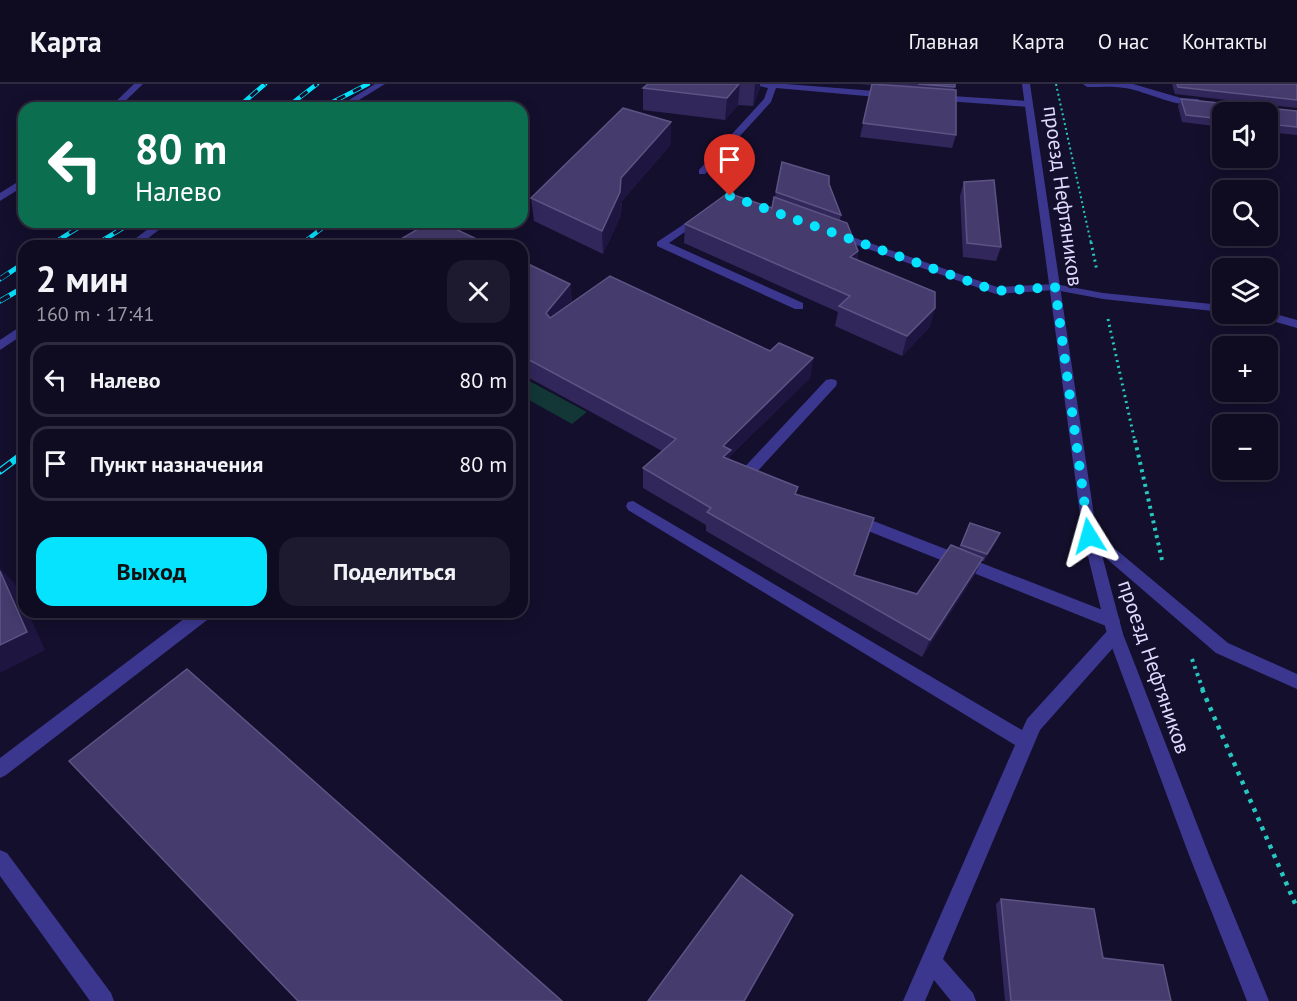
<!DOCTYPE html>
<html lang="ru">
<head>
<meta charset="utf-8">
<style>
	:root { --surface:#0f0b21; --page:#1d192e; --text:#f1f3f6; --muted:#9b9ba5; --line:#2f2b3f; --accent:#06e3ff }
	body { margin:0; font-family:"PT Sans",sans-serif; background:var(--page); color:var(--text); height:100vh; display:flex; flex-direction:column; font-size:22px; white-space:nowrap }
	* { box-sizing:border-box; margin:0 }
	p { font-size:20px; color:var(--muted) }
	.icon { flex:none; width:33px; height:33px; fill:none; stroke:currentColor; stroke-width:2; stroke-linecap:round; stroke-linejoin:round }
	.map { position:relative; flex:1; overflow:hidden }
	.drawer { position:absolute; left:18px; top:156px; width:510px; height:378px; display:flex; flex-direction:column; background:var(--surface); border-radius:18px; box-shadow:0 3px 15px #0003,0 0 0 2px var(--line) }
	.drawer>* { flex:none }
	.guide { position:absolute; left:18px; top:18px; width:510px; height:126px; border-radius:18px; box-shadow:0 3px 15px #0003,0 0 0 2px var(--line); background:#0b6e4f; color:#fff; overflow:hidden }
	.buttons { position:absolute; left:1212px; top:18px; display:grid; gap:12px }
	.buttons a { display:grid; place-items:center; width:66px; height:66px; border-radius:12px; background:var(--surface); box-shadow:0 3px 15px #0003,0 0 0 2px var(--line); font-size:30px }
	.pin { position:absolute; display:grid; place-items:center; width:51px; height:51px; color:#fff; margin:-62px -26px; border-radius:50% 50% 50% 0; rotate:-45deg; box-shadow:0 0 6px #0007 }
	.pin .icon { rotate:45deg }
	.me { position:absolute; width:66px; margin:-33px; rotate:352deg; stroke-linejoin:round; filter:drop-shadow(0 0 4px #0008) }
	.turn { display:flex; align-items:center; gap:21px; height:126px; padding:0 18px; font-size:27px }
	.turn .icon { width:78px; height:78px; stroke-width:2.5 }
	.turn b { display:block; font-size:42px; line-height:51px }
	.round { display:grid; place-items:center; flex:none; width:63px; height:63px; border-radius:18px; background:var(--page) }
	.headline { display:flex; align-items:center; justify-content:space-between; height:102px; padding:0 18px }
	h1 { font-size:36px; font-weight:800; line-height:45px }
	.action { display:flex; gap:12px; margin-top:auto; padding:12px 18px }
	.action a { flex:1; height:69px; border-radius:18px; background:var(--accent); color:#111; font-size:24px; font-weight:800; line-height:69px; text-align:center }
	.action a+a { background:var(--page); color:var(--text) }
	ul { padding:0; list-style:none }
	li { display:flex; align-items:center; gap:18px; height:75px; margin:0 12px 9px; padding:0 6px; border:3px solid var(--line); border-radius:18px }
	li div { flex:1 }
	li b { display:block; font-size:22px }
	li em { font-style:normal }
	header { display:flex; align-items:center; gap:36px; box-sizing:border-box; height:84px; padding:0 30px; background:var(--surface); border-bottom:2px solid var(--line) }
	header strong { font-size:28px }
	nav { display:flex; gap:33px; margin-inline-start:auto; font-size:21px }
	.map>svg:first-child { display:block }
</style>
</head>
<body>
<header>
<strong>Карта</strong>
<nav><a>Главная</a><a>Карта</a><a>О нас</a><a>Контакты</a></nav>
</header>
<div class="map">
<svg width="1297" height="917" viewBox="0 0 1297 917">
	<rect width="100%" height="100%" fill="#140f2c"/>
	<path fill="#123736" d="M 522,293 L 587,328 L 572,340 L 522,312 Z"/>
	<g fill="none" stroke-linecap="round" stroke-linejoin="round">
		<path stroke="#27c6bf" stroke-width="2" stroke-dasharray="2 3" stroke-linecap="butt" d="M 1056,0 L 1091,159"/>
		<g stroke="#27c6bf" stroke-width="3" stroke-dasharray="2 4" stroke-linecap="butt">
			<path d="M 1091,158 L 1097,187"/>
			<path d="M 1108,235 L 1135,358"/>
		</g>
		<g stroke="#27c6bf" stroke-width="4" stroke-dasharray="3 4.5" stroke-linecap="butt">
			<path d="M 1135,356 L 1162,476"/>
			<path d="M 1192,575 L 1203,606"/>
		</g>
		<path stroke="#27c6bf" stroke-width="4.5" stroke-dasharray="4 6" stroke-linecap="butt" d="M 1202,605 L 1297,824"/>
		<g fill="#3b378f" fill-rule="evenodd">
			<path d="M 134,0 L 143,0 L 118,24 L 109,24 Z"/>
			<path d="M 375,0 L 385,0 L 346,24 L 336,24 Z"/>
			<path d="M 750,0 L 786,0 L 888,8 L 892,11 L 888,14 L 776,4 L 771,18 L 705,90 L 699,90 L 699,86 L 764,15 L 768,4 Z"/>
			<path d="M 1083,0 L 1133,0 L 1181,14 L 1198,15 L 1202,18 C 1186,29 1144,6 1125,4 C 1113,2 1099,3 1087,3 Z"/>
			<path d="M 936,11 L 1029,17 L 1033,20 L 1029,23 L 933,16 L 932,14 Z"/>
			<path d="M 24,94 L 24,102 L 0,117 L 0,109 Z"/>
			<path d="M 701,129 L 706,132 L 705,134 L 669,159 L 803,219 L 803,225 L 795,225 L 657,162 L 657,158 Z"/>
			<path d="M 157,138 L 169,138 L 138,162 L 126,162 Z"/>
			<path d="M 835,147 L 997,203 L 1055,200 L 1103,209 L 1222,221 L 1222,228 L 1103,215 L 1055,206 L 996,210 L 831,152 L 830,150 Z"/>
			<path d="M 1268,228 L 1297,236 L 1297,244 L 1259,233 L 1257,230 L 1268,230 Z"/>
			<path d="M 24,240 L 24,250 L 0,266 L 0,256 Z"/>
			<path d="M 831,295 L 836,296 L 837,299 L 836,302 L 754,391 L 759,396 L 757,400 L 752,401 L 739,397 L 737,393 L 739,389 L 826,296 Z"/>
			<path d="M 633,417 L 1022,646 L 1027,635 L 1109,545 L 1115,543 L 1121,545 L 1123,550 L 1121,555 L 1040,646 L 943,875 L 973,909 L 976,917 L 951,917 L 934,896 L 925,917 L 903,917 L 1015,661 L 628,426 L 626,422 L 628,418 Z"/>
			<path d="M 853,429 L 1118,532 L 1120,537 L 1118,542 L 1112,544 L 1106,542 L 848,439 L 846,435 L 848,431 Z"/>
			<path d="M 1090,446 L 1095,448 L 1228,559 L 1297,590 L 1297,605 L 1216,569 L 1085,456 L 1083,452 L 1085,448 Z"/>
			<path d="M 193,528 L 213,528 L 211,533 L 6,691 L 0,694 L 0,674 Z"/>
			<path d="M 0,766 L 7,769 L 111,909 L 114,917 L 90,917 L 0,792 Z"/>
		</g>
		<path fill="#3b378f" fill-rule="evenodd" d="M 1022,0 L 1030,0 L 1097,452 L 1123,550 L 1209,771 L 1269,917 L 1247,917 L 1189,771 L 1107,550 L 1083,452 Z"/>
		<g stroke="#06e3ff" stroke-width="4.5">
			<g id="rail-far2">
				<path d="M 237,24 L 265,0"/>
				<path d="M 286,24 L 317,0"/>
				<path d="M 321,24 L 368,0"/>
				<path d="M 54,159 L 87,138"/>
				<path d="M 98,159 L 133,138"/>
				<path d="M 303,159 L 330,138"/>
			</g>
		</g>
		<g stroke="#06e3ff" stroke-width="5">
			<g id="rail-far1">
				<path d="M 50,162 L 57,158"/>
				<path d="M 93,162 L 100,158"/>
				<path d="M 299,162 L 305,158"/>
				<path d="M 0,195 L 24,179"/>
				<path d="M 0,217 L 24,203"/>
			</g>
		</g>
		<g stroke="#06e3ff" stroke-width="7">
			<path id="rail" d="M 0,387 L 24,369"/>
		</g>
		<use href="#rail-far2" stroke="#140f2c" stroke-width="3" stroke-dasharray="9" stroke-linecap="butt"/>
		<use href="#rail-far1" stroke="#140f2c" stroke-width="4" stroke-dasharray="11" stroke-linecap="butt"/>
		<use href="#rail" stroke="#140f2c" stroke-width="4.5" stroke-dasharray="14" stroke-linecap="butt"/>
	</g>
	<g fill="#32275b">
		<path d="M 648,0 L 760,0 L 760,4 L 753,22 L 738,21 L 725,36 L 643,26 L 643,4 Z"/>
		<path d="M 858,0 L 955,0 L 954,6 L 956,51 L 952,64 L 860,53 L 872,1 Z"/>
		<path d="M 1172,0 L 1297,0 L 1297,24 L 1175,10 Z"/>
		<path d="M 1181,15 L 1297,27 L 1297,51 L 1268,48 L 1268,28 L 1222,28 L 1222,43 L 1182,38 L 1178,22 Z"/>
		<path d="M 671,60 L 622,117 L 621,131 L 603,170 L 534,137 L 531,114 Z"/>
		<path d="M 964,98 L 1001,163 L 996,177 L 963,173 L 960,112 Z"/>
		<path d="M 829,100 L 841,131 L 840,136 L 858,167 L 857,176 L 935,224 L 929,244 L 902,272 L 835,242 L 838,228 L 684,159 L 685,140 L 772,124 L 776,108 Z"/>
		<path d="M 522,177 L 570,200 L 572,218 L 770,267 L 813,274 L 810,294 L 730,372 L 730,376 L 797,410 L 868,453 L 854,492 L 917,510 L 959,464 L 970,439 L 1000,449 L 984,477 L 981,477 L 974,492 L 922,573 L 706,447 L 706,441 L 643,404 L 643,384 L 662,367 L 522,290 Z"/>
		<path d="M 1001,815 L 1103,874 L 1171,917 L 1005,917 L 996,820 Z"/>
	</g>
	<g fill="#1e1641">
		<path d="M 739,0 L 740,0 L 738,21 L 725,36 L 727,14 Z"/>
		<path d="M 755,0 L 760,0 L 760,4 L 753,22 Z"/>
		<path d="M 671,38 L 671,60 L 622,117 L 621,131 L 603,170 L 602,147 L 621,94 Z"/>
		<path d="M 858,167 L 854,186 L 850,173 Z"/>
		<path d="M 570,200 L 572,220 L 548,249 L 546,229 Z"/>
		<path d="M 935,224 L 929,244 L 902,272 L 907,252 Z"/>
		<path d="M 813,274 L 810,294 L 730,372 L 729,385 L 721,393 L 723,362 Z"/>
		<path d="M 874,434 L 868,453 L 848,510 L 854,491 Z"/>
		<path d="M 1000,449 L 997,457 L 984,477 L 987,470 Z"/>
		<path d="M 983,474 L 974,492 L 922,573 L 930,556 Z"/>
		<path d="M 0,484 L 15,500 L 24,519 L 24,528 L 28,528 L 45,566 L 0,589 Z"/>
		<path d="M 793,831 L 786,845 L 746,917 L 744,917 Z"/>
	</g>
	<g fill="#453b6d" stroke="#5d5484" stroke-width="1.5">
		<path d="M 648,0 L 739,0 L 727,14 L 643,4 Z"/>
		<path d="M 872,0 L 956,6 L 956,51 L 863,39 Z"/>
		<path d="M 918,0 L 955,0 L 955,3 Z"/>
		<path d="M 1177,0 L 1297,0 L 1297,16 L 1178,3 Z"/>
		<path d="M 1181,15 L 1297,27 L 1297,43 L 1268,40 L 1268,28 L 1222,28 L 1222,35 L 1186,31 Z"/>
		<path d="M 623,24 L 671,38 L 621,94 L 620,108 L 602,147 L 531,114 Z"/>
		<path d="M 782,78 L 829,92 L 829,100 L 841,131 L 776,108 Z"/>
		<path d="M 994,96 L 1001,163 L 967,159 L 964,98 Z"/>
		<path d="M 728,109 L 772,124 L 774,113 L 847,139 L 858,167 L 850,173 L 935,208 L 935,224 L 907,252 L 839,222 L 850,212 L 685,140 Z"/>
		<path d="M 430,138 L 441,138 L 491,162 L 389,162 Z"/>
		<path d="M 522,177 L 570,200 L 546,229 L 550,234 L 610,192 L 770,267 L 779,259 L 813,274 L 723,362 L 731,366 L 723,373 L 798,403 L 795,410 L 874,434 L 854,491 L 917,510 L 951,461 L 983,474 L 930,556 L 707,428 L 711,424 L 643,384 L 676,355 L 522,272 Z"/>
		<path d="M 970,439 L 1000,449 L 987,470 L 961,461 Z"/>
		<path d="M 0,487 L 27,548 L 0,561 Z"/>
		<path d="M 187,585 L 562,917 L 298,917 L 69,677 Z"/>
		<path d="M 741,791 L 793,831 L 744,917 L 648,917 Z"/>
		<path d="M 1001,815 L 1094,825 L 1103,874 L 1163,881 L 1171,917 L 1011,917 Z"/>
	</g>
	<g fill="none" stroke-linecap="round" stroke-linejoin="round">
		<path stroke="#06e3ff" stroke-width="10" stroke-dasharray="0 18" d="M 730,112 L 996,207 L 1055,203 L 1089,452"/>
	</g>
	<g text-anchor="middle" stroke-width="5" stroke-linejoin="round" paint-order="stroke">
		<g font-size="21" fill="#dfdaff" stroke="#140f2c">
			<text transform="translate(1063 112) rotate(82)" y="7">проезд Нефтяников</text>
			<text transform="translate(1154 583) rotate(71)" y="7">проезд Нефтяников</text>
		</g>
	</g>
</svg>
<div class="buttons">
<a><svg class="icon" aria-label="sound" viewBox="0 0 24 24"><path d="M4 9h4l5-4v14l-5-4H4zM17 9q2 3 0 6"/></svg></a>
<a><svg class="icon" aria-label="search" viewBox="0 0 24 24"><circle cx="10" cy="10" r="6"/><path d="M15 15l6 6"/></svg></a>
<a><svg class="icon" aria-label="layers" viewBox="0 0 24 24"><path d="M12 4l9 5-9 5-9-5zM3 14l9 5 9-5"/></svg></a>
<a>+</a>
<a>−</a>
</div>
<div class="pin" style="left:730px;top:112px;background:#d93025"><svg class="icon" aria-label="arrive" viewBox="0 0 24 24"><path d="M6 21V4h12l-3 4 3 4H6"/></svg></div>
<svg class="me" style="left:1089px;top:452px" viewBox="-20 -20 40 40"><path d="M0-17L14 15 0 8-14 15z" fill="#06e3ff" stroke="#fff" stroke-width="4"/></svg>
<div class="guide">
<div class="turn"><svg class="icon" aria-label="left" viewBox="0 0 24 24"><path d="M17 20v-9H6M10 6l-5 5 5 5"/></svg><div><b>80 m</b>Налево</div></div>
</div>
<section class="drawer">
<div class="headline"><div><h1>2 мин</h1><p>160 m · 17:41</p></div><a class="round"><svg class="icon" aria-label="close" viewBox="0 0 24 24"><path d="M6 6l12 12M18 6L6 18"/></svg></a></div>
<ul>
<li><svg class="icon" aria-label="left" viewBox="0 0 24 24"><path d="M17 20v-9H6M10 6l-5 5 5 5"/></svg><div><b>Налево</b></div><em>80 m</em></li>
<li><svg class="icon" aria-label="arrive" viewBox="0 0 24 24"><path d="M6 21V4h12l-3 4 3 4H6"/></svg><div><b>Пункт назначения</b></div><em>80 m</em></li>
</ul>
<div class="action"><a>Выход</a><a>Поделиться</a></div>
</section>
</div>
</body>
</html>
